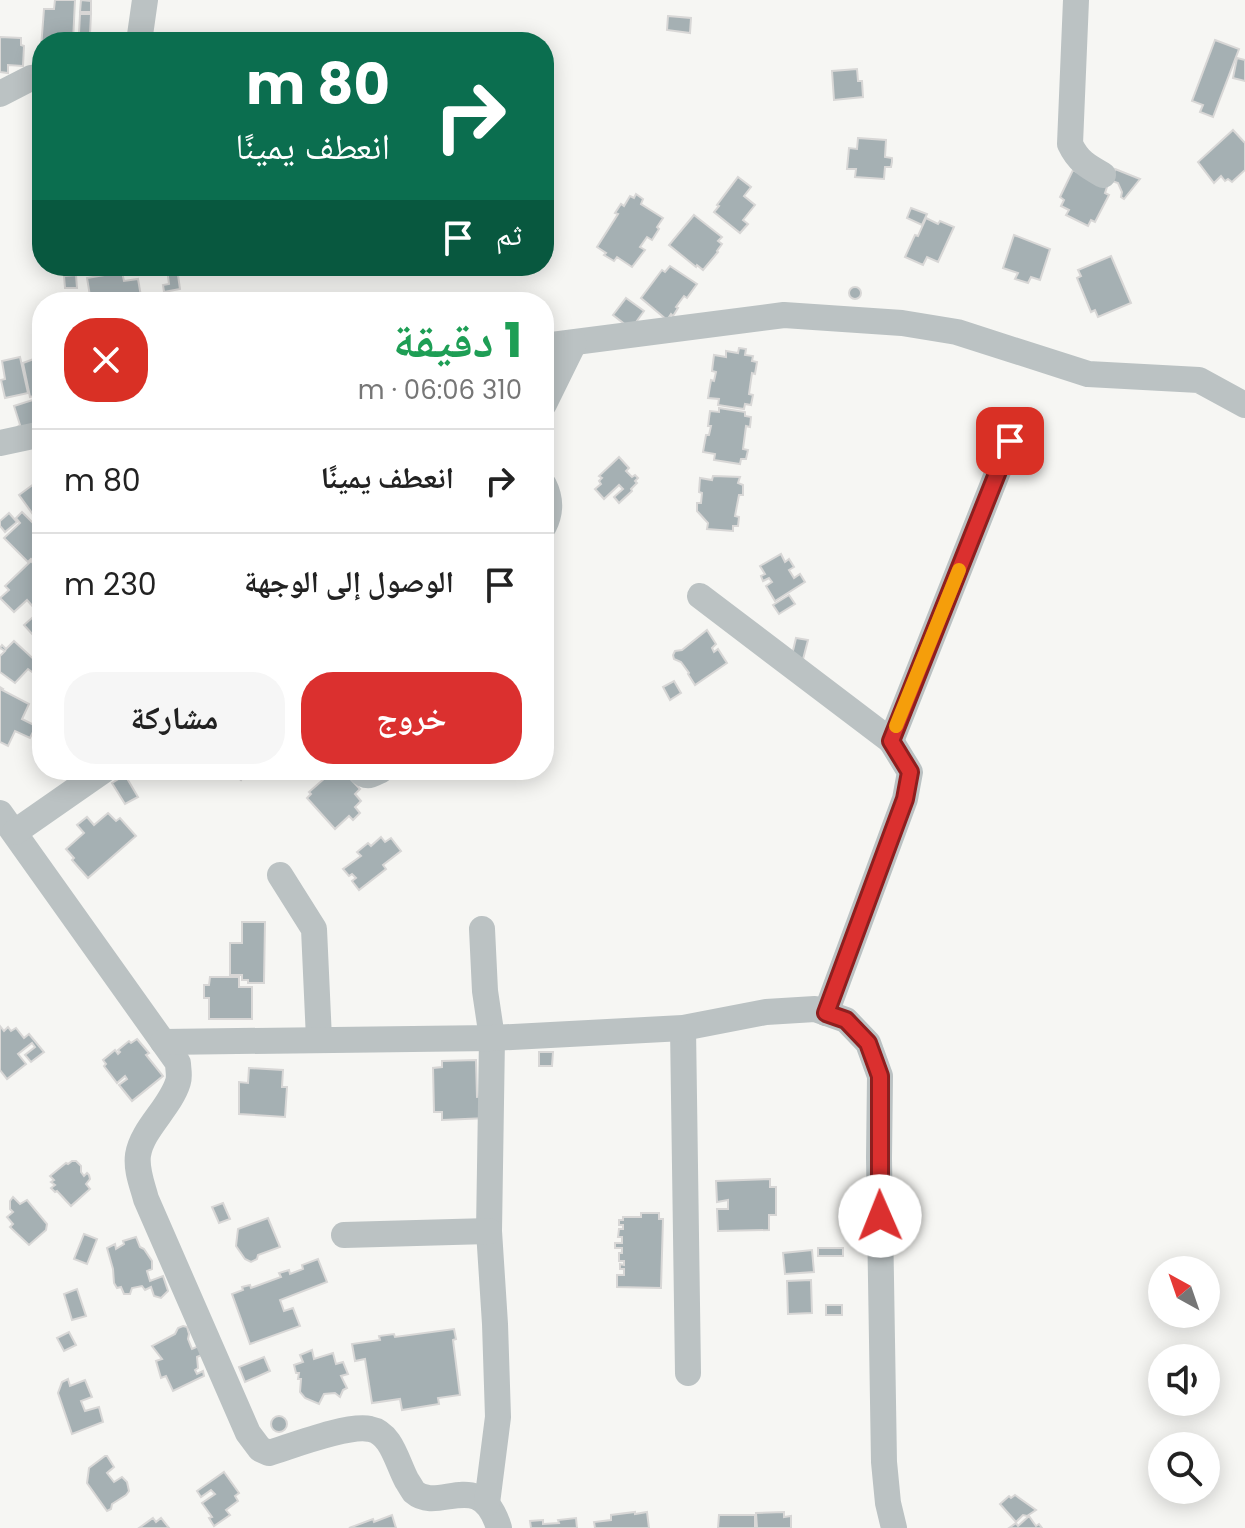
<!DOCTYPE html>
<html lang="ar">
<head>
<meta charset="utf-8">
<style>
	:root { --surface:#fff; --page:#f6f6f6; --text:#222; --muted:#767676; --line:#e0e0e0; --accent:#db302f }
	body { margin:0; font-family:Poppins,"Noto Naskh Arabic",sans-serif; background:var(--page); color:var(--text); direction:rtl; height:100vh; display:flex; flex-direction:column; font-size:30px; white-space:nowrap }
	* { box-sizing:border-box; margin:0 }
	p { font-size:26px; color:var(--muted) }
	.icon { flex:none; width:44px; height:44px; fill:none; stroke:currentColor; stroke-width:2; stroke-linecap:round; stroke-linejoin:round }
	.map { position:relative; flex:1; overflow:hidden; direction:ltr }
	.sheet { position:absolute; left:32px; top:292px; width:522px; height:488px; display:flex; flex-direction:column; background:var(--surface); border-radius:32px; box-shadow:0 4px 20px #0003; direction:rtl }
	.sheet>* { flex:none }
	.top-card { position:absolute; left:32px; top:32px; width:522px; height:244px; border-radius:32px; box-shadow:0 4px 20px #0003; direction:rtl; background:#0b6e4f; color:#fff; overflow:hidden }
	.needle { width:52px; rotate:320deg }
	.buttons { position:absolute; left:1148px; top:1256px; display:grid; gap:16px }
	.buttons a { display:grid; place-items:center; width:72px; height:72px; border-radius:50%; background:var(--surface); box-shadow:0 4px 20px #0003; font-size:40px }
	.pin { position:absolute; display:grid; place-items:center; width:68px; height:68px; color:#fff; margin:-34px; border-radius:16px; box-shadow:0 4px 12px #0006 }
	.me { position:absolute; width:88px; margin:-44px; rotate:359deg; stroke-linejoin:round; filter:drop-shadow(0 0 6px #0008) }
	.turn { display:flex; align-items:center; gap:28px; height:168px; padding:0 32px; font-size:36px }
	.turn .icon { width:104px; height:104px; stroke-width:2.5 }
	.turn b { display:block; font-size:56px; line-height:68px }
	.then { display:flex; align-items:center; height:76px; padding:0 32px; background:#0003; gap:16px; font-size:30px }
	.round { display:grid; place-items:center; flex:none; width:84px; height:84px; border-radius:32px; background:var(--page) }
	.head { display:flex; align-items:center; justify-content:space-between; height:136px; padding:0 32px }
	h1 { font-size:48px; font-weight:700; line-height:60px; color:#1e9e55 }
	.cta { display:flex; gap:16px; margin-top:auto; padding:16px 32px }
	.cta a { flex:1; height:92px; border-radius:32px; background:var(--accent); color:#fff; font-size:32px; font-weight:700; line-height:92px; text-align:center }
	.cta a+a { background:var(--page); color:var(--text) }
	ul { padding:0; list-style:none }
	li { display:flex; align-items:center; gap:24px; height:104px; padding:0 32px; border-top:2px solid var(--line) }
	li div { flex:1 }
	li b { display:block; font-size:30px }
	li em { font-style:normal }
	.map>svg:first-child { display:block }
</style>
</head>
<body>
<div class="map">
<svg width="1245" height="1528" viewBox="0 0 1245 1528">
	<rect width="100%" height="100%" fill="#f6f6f3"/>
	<g fill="#a5b0b3" stroke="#d8d7d6" stroke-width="2">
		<path d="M 55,0 L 75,0 L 73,42 L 42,42 L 42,61 L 40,61 L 44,9 L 54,9 Z"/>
		<path d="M 81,0 L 91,1 L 91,12 L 80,12 Z"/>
		<path d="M 80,14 L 91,14 L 90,34 L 79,33 Z"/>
		<path d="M 668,16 L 691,18 L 690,33 L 667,30 Z"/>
		<path d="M 0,37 L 21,38 L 21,45 L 24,46 L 23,66 L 8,65 L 8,73 L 0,72 Z"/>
		<path d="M 1215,40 L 1239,49 L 1213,117 L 1200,112 L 1203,105 L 1192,101 Z"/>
		<path d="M 1237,58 L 1245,60 L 1245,81 L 1233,78 Z"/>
		<path d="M 857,69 L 858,81 L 862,81 L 863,97 L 834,100 L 832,71 Z"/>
		<path d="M 1233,130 L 1245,143 L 1245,170 L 1232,182 L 1228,179 L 1225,181 L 1221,176 L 1214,183 L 1198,162 Z"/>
		<path d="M 858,138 L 886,140 L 885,157 L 892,158 L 892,162 L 891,167 L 885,167 L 884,179 L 855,177 L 856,169 L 847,169 L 849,148 L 857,149 Z"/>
		<path d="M 1115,169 L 1140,179 L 1124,199 L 1121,197 L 1122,192 L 1118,183 L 1112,181 Z"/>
		<path d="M 1073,170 L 1107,187 L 1105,193 L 1109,195 L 1095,222 L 1091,220 L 1088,226 L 1066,215 L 1069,210 L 1061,206 L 1064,200 L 1060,197 Z"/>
		<path d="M 738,177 L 751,187 L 744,196 L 755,205 L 743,220 L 748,224 L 740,233 L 714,212 L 719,206 L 717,205 Z"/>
		<path d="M 636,194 L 643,199 L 641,204 L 663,218 L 657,227 L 659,229 L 652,240 L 647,237 L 640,247 L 645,250 L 632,267 L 617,257 L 614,261 L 604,255 L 606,253 L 597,247 L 618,214 L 615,213 L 621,204 L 624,206 L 630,196 L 634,198 Z"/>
		<path d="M 911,208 L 927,214 L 922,225 L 907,218 Z"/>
		<path d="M 694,215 L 722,237 L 718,241 L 722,244 L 717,251 L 718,252 L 703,270 L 697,265 L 696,267 L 669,245 Z"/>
		<path d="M 926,218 L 938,224 L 940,221 L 954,227 L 938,262 L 927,257 L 923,265 L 905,257 L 915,235 L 918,236 Z"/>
		<path d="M 1014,235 L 1050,249 L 1040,280 L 1031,277 L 1028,283 L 1015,279 L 1018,273 L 1003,268 Z"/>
		<path d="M 1111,256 L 1131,303 L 1098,317 L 1095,310 L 1091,312 L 1077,278 L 1081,276 L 1078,270 Z"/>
		<path d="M 670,266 L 697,284 L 687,298 L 684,296 L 676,307 L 678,308 L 673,316 L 671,314 L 667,320 L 641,298 L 662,270 L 665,272 Z"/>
		<path d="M 177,268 L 180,289 L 164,292 L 163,285 L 169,284 L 167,269 Z"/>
		<path d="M 122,272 L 124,281 L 138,279 L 142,302 L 91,302 L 87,278 Z"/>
		<path d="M 76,275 L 77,288 L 65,288 L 64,276 Z"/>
		<circle cx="855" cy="293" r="6"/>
		<path d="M 626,298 L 644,311 L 631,329 L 613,315 Z"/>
		<path d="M 739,348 L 746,349 L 745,355 L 753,356 L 752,361 L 757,362 L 755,374 L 752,373 L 749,394 L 753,395 L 751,405 L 745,404 L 744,409 L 718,405 L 719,399 L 708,398 L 711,380 L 714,381 L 716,372 L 712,371 L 714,355 L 726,357 L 726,351 L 738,353 Z"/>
		<path d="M 42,356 L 42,394 L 30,397 L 23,363 Z"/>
		<path d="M 20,357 L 28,393 L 5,398 L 1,380 L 5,379 L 2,361 Z"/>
		<path d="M 42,397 L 42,430 L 17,427 L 20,425 L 14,406 Z"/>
		<path d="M 719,408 L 745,412 L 745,416 L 751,417 L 750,427 L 746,426 L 743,449 L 748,450 L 746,459 L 741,459 L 740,464 L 714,460 L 715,454 L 703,452 L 706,435 L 709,435 L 711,426 L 708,426 L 710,411 L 719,412 Z"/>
		<path d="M 619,457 L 629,468 L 626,471 L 632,477 L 635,475 L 638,478 L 635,481 L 637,483 L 631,489 L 632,491 L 619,503 L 614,497 L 623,489 L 619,485 L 604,499 L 595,489 L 601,484 L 599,481 L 602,478 L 599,476 Z"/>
		<path d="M 713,476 L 740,477 L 738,483 L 743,485 L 743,495 L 739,495 L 735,516 L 739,517 L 738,526 L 733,526 L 733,531 L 707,529 L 708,523 L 697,511 L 697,503 L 701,503 L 702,493 L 699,492 L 700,478 L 712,480 Z"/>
		<path d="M 42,478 L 42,522 L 40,524 L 19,495 Z"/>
		<path d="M 22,512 L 42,532 L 42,548 L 40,550 L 42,556 L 35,563 L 31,559 L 28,562 L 4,538 L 20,523 L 16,518 Z"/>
		<path d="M 9,513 L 17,522 L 5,532 L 0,526 L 0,521 Z"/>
		<path d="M 781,554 L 785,562 L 789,559 L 794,567 L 789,570 L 794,578 L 800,574 L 805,582 L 775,601 L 766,586 L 772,582 L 769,578 L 763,581 L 761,576 L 765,574 L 760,566 Z"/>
		<path d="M 31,561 L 42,572 L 42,586 L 38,590 L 42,594 L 42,602 L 35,609 L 27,600 L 14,612 L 0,598 L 9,590 L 5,586 Z"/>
		<path d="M 789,595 L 795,604 L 779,614 L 773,605 Z"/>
		<path d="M 42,609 L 42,645 L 24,625 Z"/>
		<path d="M 707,630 L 716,644 L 712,648 L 714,652 L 718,649 L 727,663 L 695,685 L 688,674 L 689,673 L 681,662 L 674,659 L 673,655 L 675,651 L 682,650 Z"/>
		<path d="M 796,638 L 808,640 L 801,667 L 791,659 Z"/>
		<path d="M 14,641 L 39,664 L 32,672 L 28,669 L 15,683 L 0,672 L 0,656 L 5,651 L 0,648 L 2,645 L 6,649 Z"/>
		<path d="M 674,681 L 681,693 L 670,700 L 663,687 Z"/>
		<path d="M 0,687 L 3,689 L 2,690 L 29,704 L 22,719 L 36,726 L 30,738 L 15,731 L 8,746 L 0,742 Z"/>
		<path d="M 227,770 L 248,770 L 241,780 Z"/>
		<path d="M 334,770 L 337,770 L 343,777 L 346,774 L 360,789 L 355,794 L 361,801 L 355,807 L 360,813 L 353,820 L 349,816 L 335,829 L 307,798 L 311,794 L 309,792 Z"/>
		<path d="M 125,775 L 138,797 L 125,804 L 112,783 Z"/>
		<path d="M 108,813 L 116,821 L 120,818 L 136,836 L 88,878 L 72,860 L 74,858 L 66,849 L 84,833 L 77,825 L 87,817 L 94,825 Z"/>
		<path d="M 381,837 L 385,842 L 391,838 L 401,851 L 383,865 L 386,869 L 359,890 L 352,881 L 356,878 L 352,874 L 349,876 L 343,869 L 361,856 L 357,852 L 368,843 L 371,846 Z"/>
		<path d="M 242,922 L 265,922 L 264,983 L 248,983 L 248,980 L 242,980 L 242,975 L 230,975 L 230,943 L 242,943 Z"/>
		<path d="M 210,977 L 239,977 L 239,987 L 252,987 L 252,1019 L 209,1019 L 209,998 L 204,998 L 204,985 L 209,985 Z"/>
		<path d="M 0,1026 L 4,1031 L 8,1027 L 11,1031 L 16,1028 L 24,1038 L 29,1034 L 44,1052 L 31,1062 L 25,1055 L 35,1047 L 32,1043 L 18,1054 L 26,1064 L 7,1079 L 0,1070 Z"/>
		<path d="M 137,1039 L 149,1053 L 146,1055 L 163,1076 L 132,1101 L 119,1085 L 127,1079 L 125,1076 L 117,1083 L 104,1066 L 106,1064 L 103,1060 L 115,1050 L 118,1054 L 120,1052 L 118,1050 L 129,1041 L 131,1043 Z"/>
		<path d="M 539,1052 L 553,1052 L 552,1066 L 539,1066 Z"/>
		<path d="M 476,1060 L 477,1097 L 487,1096 L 488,1118 L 442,1120 L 442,1112 L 434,1112 L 433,1068 L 442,1067 L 442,1061 Z"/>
		<path d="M 249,1068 L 283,1070 L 282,1087 L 287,1087 L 285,1117 L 239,1114 L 239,1082 L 248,1083 Z"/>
		<path d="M 72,1161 L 76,1161 L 81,1166 L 81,1172 L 84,1176 L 87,1173 L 89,1175 L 90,1179 L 86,1184 L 90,1189 L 71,1206 L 57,1191 L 55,1192 L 51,1188 L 55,1185 L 51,1182 L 54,1180 L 50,1176 L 66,1163 L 68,1164 Z"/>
		<path d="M 770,1179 L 770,1187 L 776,1187 L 776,1215 L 769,1215 L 769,1230 L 718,1231 L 717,1209 L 728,1209 L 728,1200 L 717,1202 L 716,1181 Z"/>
		<path d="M 13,1197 L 20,1204 L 27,1200 L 47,1224 L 46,1230 L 29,1245 L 10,1227 L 13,1224 L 7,1217 L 13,1212 L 10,1209 L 10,1201 Z"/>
		<path d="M 223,1203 L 230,1219 L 219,1223 L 212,1207 Z"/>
		<path d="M 641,1213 L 659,1213 L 659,1219 L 663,1219 L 661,1288 L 617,1287 L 617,1275 L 624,1275 L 624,1269 L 620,1269 L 620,1264 L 624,1265 L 624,1261 L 619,1261 L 619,1253 L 622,1253 L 622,1248 L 615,1248 L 615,1243 L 622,1243 L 622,1237 L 618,1237 L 619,1229 L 623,1229 L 623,1225 L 619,1225 L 619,1220 L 623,1220 L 623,1217 L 641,1217 Z"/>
		<path d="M 268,1218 L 280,1247 L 258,1255 L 257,1259 L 251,1262 L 245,1259 L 236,1246 L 238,1229 Z"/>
		<path d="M 84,1234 L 97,1239 L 87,1264 L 74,1259 Z"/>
		<path d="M 136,1237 L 140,1247 L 144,1249 L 152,1261 L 152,1269 L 147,1271 L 150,1281 L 163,1276 L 168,1291 L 161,1298 L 154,1296 L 151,1287 L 145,1290 L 142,1286 L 132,1288 L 130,1294 L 124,1294 L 121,1287 L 117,1288 L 114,1283 L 113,1269 L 107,1248 L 115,1244 L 116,1249 L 124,1244 L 123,1241 Z"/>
		<rect x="818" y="1248" width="25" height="8"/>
		<path d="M 812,1250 L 814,1272 L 785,1274 L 783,1253 Z"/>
		<path d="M 318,1259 L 327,1282 L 280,1300 L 284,1311 L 293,1308 L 300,1326 L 250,1344 L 232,1294 L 243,1290 L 242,1287 L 250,1285 L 251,1288 L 281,1277 L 279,1273 L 289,1270 L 290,1274 L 303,1269 L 302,1265 Z"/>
		<path d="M 811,1280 L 812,1313 L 788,1314 L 787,1281 Z"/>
		<path d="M 77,1289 L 86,1316 L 72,1320 L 64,1294 Z"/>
		<rect x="826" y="1305" width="16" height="10"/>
		<path d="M 183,1326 L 187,1327 L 189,1334 L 188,1339 L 192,1349 L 201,1345 L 204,1354 L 197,1357 L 198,1368 L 195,1370 L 197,1374 L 203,1371 L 204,1376 L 173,1391 L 166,1376 L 161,1378 L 156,1361 L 162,1359 L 152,1346 L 175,1334 L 178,1328 Z"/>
		<path d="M 454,1329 L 456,1339 L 453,1340 L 460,1395 L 438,1398 L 439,1404 L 402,1410 L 400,1399 L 372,1403 L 365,1359 L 355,1361 L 352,1344 L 380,1340 L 379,1336 L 394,1334 L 395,1337 Z"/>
		<path d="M 69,1332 L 76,1345 L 64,1351 L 57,1338 Z"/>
		<path d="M 312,1350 L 314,1359 L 333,1353 L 336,1364 L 343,1362 L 348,1374 L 341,1376 L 347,1388 L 343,1390 L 340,1397 L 335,1393 L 324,1394 L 319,1404 L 305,1398 L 300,1392 L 301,1379 L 298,1379 L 299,1373 L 296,1373 L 294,1365 L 303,1362 L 300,1355 Z"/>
		<path d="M 264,1357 L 270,1371 L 245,1382 L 239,1367 Z"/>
		<path d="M 68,1379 L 70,1386 L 85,1380 L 92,1397 L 81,1401 L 85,1411 L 99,1407 L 103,1422 L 72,1434 L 58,1393 L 62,1382 Z"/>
		<circle cx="279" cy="1424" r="8"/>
		<path d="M 105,1456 L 107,1456 L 114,1467 L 107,1473 L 114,1482 L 122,1477 L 127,1482 L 129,1491 L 126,1495 L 112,1504 L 111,1509 L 107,1511 L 87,1483 L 89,1468 Z"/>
		<path d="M 224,1472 L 239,1493 L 235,1496 L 238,1501 L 226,1510 L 230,1515 L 214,1526 L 209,1518 L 212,1517 L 202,1503 L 215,1494 L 211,1490 L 201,1497 L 197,1491 Z"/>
		<path d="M 1015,1495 L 1036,1510 L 1027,1516 L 1023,1515 L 1016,1522 L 1000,1504 L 1009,1496 L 1011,1498 Z"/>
		<path d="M 635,1512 L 635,1514 L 647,1512 L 649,1528 L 595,1528 L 594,1522 L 611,1520 L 611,1515 Z"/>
		<path d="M 784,1512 L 784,1517 L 791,1516 L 791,1528 L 757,1528 L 756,1513 Z"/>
		<path d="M 392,1515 L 396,1528 L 349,1528 L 373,1519 L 374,1522 Z"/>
		<path d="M 719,1515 L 755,1515 L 755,1528 L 718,1528 Z"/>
		<path d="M 1029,1516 L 1036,1526 L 1039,1524 L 1042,1528 L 1009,1528 L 1016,1523 L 1018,1526 Z"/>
		<path d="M 153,1518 L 156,1522 L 161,1518 L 169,1528 L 139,1528 Z"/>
		<path d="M 576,1518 L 577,1528 L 531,1528 L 530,1521 L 543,1520 L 543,1524 L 559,1523 L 558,1520 Z"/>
	</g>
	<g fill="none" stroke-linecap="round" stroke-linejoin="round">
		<g stroke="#bbc2c3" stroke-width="26">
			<path d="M 1076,0 L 1070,144 C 1078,161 1087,166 1103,175"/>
			<path d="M 139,42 L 145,0"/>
			<path d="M 0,94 L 31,78 L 42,76"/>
			<path d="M 544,346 L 784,315 L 902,323 L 957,332 L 1088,374 L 1199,380 L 1245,405"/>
			<path d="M 544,404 L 574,343"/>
			<path d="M 0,443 L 42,434"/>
			<path d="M 544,485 C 551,499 551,512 544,526"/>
			<path d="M 700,596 L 891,741 L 910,772 L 905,799 L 826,1013"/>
			<path d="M 891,741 L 1010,441"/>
			<path d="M 359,770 C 367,779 371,775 381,770"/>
			<path d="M 0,813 L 178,1063 C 178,1069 180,1076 178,1082 C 170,1108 142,1129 138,1155 C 136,1170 142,1184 146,1199 L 248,1433 L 260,1449 L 269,1453 C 292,1446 348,1424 370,1429 C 392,1433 397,1463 407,1481 C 408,1482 413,1491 414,1492 C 439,1514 480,1466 499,1528"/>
			<path d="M 15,832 L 104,770"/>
			<path d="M 280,875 L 314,929 L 319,1039"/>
			<path d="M 482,929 L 485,991 L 492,1038 L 489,1231 L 495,1324 L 498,1417 L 487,1503"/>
			<path d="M 683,1028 L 688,1373"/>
			<path d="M 163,1042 L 492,1038 L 683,1028 L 766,1012 L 815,1009 L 846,1020 L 868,1043 L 880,1076 L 879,1158 L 884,1462 L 888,1503 L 894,1528"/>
			<path d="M 344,1235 L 489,1231"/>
		</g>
	</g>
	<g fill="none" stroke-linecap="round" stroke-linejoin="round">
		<g stroke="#8e1f1f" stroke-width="20">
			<path id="route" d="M 880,1216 L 880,1076 L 868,1043 L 846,1020 L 826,1013 L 905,799 L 910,772 L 891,741 L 1010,441"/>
		</g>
		<use href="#route" stroke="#db302f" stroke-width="14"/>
		<path stroke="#f59e0b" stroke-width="14" d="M 896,726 L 959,570"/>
	</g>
</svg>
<div class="buttons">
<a><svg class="needle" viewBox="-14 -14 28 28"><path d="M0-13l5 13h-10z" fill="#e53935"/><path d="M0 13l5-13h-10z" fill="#767676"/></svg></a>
<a><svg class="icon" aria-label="sound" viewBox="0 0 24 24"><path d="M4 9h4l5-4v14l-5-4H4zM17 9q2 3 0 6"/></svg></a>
<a><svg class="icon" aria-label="search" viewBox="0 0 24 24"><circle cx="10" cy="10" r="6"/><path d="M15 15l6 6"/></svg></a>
</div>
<div class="pin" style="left:1010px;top:441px;background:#d93025"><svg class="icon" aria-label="arrive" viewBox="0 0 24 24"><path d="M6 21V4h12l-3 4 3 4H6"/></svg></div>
<svg class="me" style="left:880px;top:1216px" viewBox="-20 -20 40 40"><circle r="19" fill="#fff"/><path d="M0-13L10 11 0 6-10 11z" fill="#db302f"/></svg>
<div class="top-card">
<div class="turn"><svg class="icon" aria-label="right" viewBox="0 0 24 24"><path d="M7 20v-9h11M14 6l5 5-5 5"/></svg><div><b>80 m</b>انعطف يمينًا</div></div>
<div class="then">ثم<svg class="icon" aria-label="arrive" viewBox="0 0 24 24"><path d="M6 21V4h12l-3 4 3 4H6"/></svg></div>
</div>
<section class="sheet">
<div class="head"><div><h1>1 دقيقة</h1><p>310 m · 06:06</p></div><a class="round" style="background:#d93025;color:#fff"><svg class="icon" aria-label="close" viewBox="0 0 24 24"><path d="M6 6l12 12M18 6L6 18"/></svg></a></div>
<ul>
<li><svg class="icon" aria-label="right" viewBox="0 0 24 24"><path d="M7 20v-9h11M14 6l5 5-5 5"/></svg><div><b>انعطف يمينًا</b></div><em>80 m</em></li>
<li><svg class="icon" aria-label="arrive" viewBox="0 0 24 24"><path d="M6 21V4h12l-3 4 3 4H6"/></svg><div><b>الوصول إلى الوجهة</b></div><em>230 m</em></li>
</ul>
<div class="cta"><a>خروج</a><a>مشاركة</a></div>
</section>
</div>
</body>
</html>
